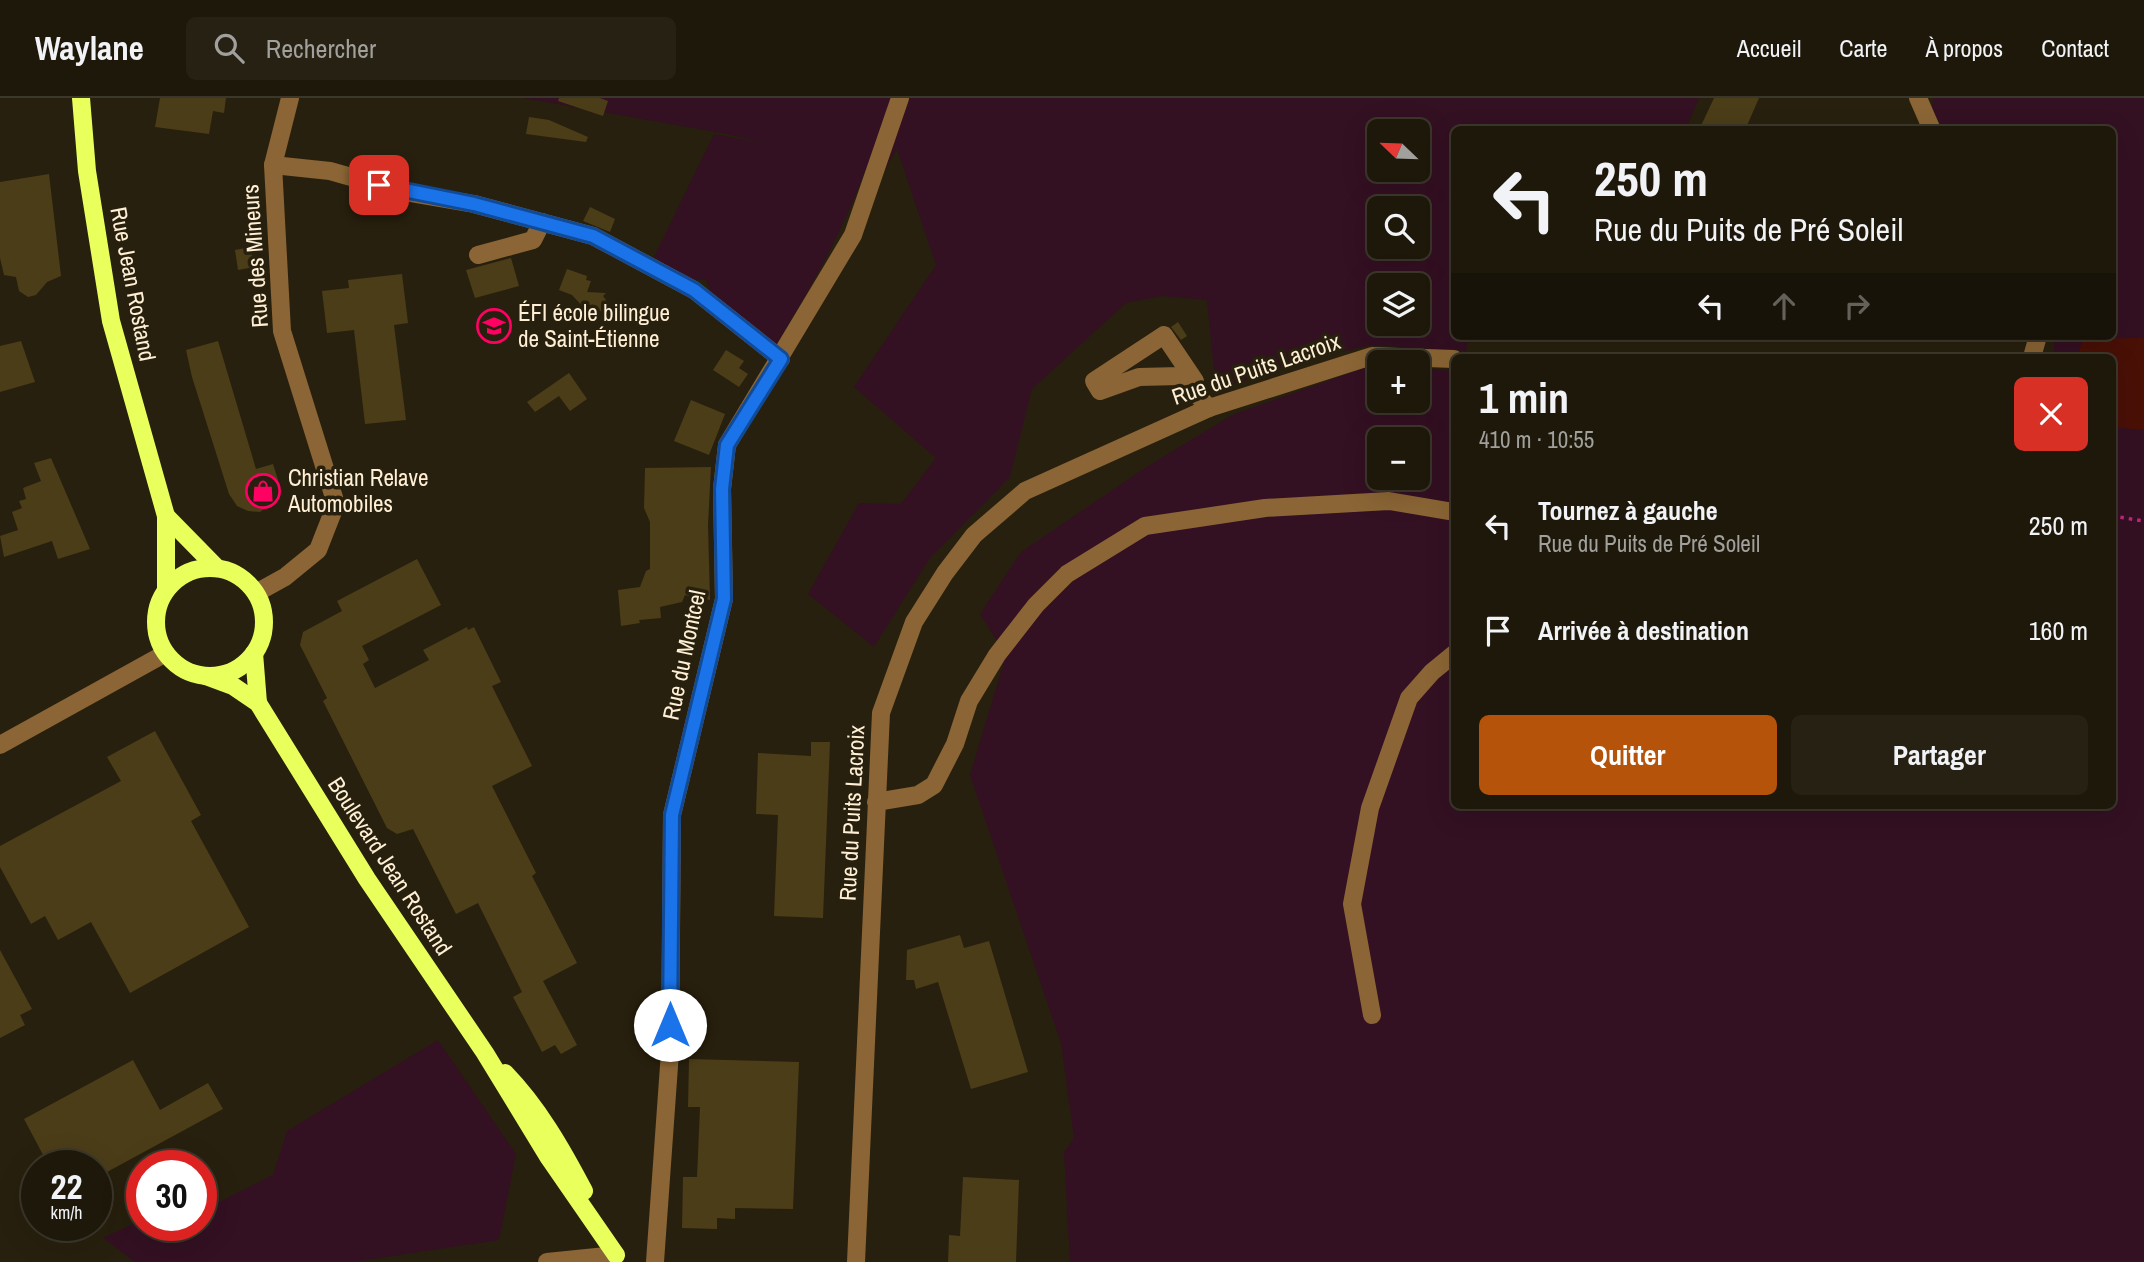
<!DOCTYPE html>
<html lang="fr">
<head>
<meta charset="utf-8">
<style>
	:root { --surface:#1e180a; --page:#262113; --text:#f1f3f6; --muted:#a1a09c; --line:#3c372b; --accent:#b45309 }
	body { margin:0; font-family:"Archivo Narrow",sans-serif; background:var(--page); color:var(--text); height:100vh; display:flex; flex-direction:column; font-size:26px; white-space:nowrap }
	* { box-sizing:border-box; margin:0 }
	p { font-size:23px; color:var(--muted) }
	.icon { flex:none; width:38px; height:38px; fill:none; stroke:currentColor; stroke-width:2; stroke-linecap:round; stroke-linejoin:round }
	.map { position:relative; flex:1; overflow:hidden }
	.side { position:absolute; left:1451px; top:256px; width:665px; height:455px; display:flex; flex-direction:column; background:var(--surface); border-radius:10px; box-shadow:0 7px 28px #0002,0 0 0 2px var(--line) }
	.side>* { flex:none }
	.banner { position:absolute; left:1451px; top:28px; width:665px; height:214px; border-radius:10px; box-shadow:0 7px 28px #0002,0 0 0 2px var(--line); background:#1e180a; color:var(--text); overflow:hidden }
	.needle { width:46px; rotate:293deg }
	.tools { position:absolute; left:1367px; top:21px; display:grid; gap:14px }
	.tools a { display:grid; place-items:center; width:63px; height:63px; border-radius:10px; background:var(--surface); box-shadow:0 7px 28px #0002,0 0 0 2px var(--line); font-size:35px }
	.speed { position:absolute; left:21px; top:1052px; display:flex; gap:14px; font-size:35px; font-weight:700; text-align:center }
	.speed>* { display:grid; place-content:center; width:91px; height:91px; border-radius:50%; background:var(--surface); box-shadow:0 7px 28px #0002,0 0 0 2px var(--line); line-height:1 }
	.speed small { font-size:18px; font-weight:400 }
	.speed .limit { border:10px solid #d22; background:#fff; color:#111 }
	.pin { position:absolute; display:grid; place-items:center; width:60px; height:60px; color:#fff; margin:-30px; border-radius:14px; box-shadow:0 4px 10px #0006 }
	.me { position:absolute; width:77px; margin:-38px; rotate:0deg; stroke-linejoin:round; filter:drop-shadow(0 0 5px #0008) }
	.turn { display:flex; align-items:center; gap:24px; height:147px; padding:0 28px; font-size:32px }
	.turn .icon { width:91px; height:91px; stroke-width:2.5 }
	.turn b { display:block; font-size:49px; line-height:60px }
	.lanes { display:flex; align-items:center; height:66px; padding:0 28px; background:#0003; justify-content:center; gap:35px; direction:ltr }
	.lanes .off { opacity:.35 }
	.round { display:grid; place-items:center; flex:none; width:74px; height:74px; border-radius:10px; background:var(--page) }
	.headline { display:flex; align-items:center; justify-content:space-between; height:119px; padding:0 28px }
	h1 { font-size:42px; font-weight:800; line-height:52px }
	.action { display:flex; gap:14px; margin-top:auto; padding:14px 28px }
	.action a { flex:1; height:80px; border-radius:10px; background:var(--accent); color:#fff; font-size:28px; font-weight:800; line-height:80px; text-align:center }
	.action a+a { background:var(--page); color:var(--text) }
	ul { padding:0; list-style:none }
	li { display:flex; align-items:center; gap:21px; height:105px; padding:0 28px }
	li div { flex:1 }
	li b { display:block; font-size:26px }
	li em { font-style:normal }
	header { display:flex; align-items:center; gap:42px; box-sizing:border-box; height:98px; padding:0 35px; background:var(--surface); border-bottom:2px solid var(--line) }
	header strong { font-size:33px }
	nav { display:flex; gap:38px; margin-inline-start:auto; font-size:24px }
	.search { width:490px; height:63px; background:var(--page); display:flex; align-items:center; gap:18px; box-sizing:border-box; padding:0 24px; border-radius:10px; color:var(--muted); font-size:26px }
	.map>svg:first-child { display:block }
</style>
</head>
<body>
<header>
<strong>Waylane</strong>
<div class="search"><svg class="icon" aria-label="search" viewBox="0 0 24 24"><circle cx="10" cy="10" r="6"/><path d="M15 15l6 6"/></svg>Rechercher</div>
<nav><a>Accueil</a><a>Carte</a><a>À propos</a><a>Contact</a></nav>
</header>
<div class="map">
<svg width="2144" height="1164" viewBox="0 0 2144 1164">
	<rect width="100%" height="100%" fill="#28200e"/>
	<g fill="#331022" fill-rule="evenodd">
		<path d="M 523,0 L 1699,0 L 1686,31 L 1454,32 L 1454,238 L 1469,238 L 1466,253 L 1372,247 L 1300,263 L 1216,293 L 1207,202 L 1162,198 L 1126,205 L 1032,291 L 1010,379 L 930,460 L 874,549 L 808,496 L 859,405 L 901,406 L 936,360 L 854,289 L 936,167 L 897,51 L 883,74 L 866,70 C 843,134 811,189 776,247 L 712,198 L 706,182 L 695,181 L 693,185 L 654,159 L 714,36 L 768,46 L 727,36 ZM 1379,33 L 1418,33 L 1418,72 L 1379,72 ZM 1379,110 L 1418,110 L 1418,149 L 1379,149 ZM 1379,187 L 1418,187 L 1418,226 L 1379,226 Z"/>
		<path d="M 1933,0 L 2144,0 L 2144,1164 L 1070,1164 L 1064,1054 L 1074,1040 L 1061,945 L 970,677 L 1006,557 L 980,516 L 1021,454 L 1145,370 L 1232,317 L 1375,266 L 1379,266 L 1379,303 L 1418,303 L 1418,270 L 1454,273 L 1454,707 L 2112,707 L 2112,259 L 2054,259 L 2054,238 L 2112,238 L 2112,32 L 1943,31 L 1932,12 ZM 1379,341 L 1418,341 L 1418,380 L 1379,380 Z"/>
		<path d="M 438,942 L 516,1056 L 499,1142 L 353,1164 L 135,1164 L 103,1140 L 142,1122 L 142,1127 L 201,1127 L 201,1113 L 273,1077 L 287,1033 Z"/>
	</g>
	<path fill="#491006" d="M 2144,240 L 2144,332 L 2112,329 L 2112,259 L 2077,259 L 2083,241 Z"/>
	<g fill="#4b3d18">
		<path d="M 160,0 L 226,0 L 224,15 L 213,13 L 209,36 L 155,29 Z"/>
		<path d="M 559,0 L 600,0 L 608,3 L 603,18 L 558,3 Z"/>
		<path d="M 1714,0 L 1759,0 L 1745,32 L 1699,32 Z"/>
		<path d="M 529,19 L 549,22 L 588,39 L 586,44 L 526,36 Z"/>
		<path d="M 49,76 L 61,178 L 47,184 L 36,197 L 28,199 L 19,193 L 16,179 L 4,177 L 0,160 L 0,84 Z"/>
		<path d="M 590,109 L 615,121 L 610,134 L 583,123 Z"/>
		<path d="M 251,149 L 254,169 L 238,172 L 235,152 Z"/>
		<path d="M 511,160 L 519,188 L 475,200 L 466,172 Z"/>
		<path d="M 567,171 L 587,178 L 586,182 L 591,183 L 587,194 L 606,195 L 603,198 L 609,206 L 597,216 L 590,208 L 586,212 L 572,197 L 559,192 Z"/>
		<path d="M 402,176 L 408,225 L 394,227 L 406,322 L 365,326 L 354,232 L 327,235 L 322,193 L 349,190 L 348,182 Z"/>
		<path d="M 1178,224 L 1187,238 L 1181,242 L 1171,229 Z"/>
		<path d="M 21,243 L 35,284 L 0,294 L 0,248 Z"/>
		<path d="M 218,243 L 256,371 L 273,366 L 278,382 L 271,406 L 260,414 L 248,413 L 237,408 L 229,396 L 192,279 L 186,252 Z"/>
		<path d="M 726,252 L 744,263 L 739,270 L 748,276 L 739,289 L 713,272 Z"/>
		<path d="M 569,275 L 587,301 L 570,313 L 559,298 L 535,314 L 527,304 Z"/>
		<path d="M 691,302 L 725,316 L 709,357 L 674,343 Z"/>
		<path d="M 51,360 L 90,451 L 58,461 L 52,443 L 4,459 L 0,438 L 18,432 L 12,414 L 22,410 L 19,403 L 26,401 L 23,390 L 41,383 L 34,365 Z"/>
		<path d="M 711,369 L 708,427 L 710,502 L 685,497 L 682,504 L 660,509 L 661,520 L 639,522 L 640,525 L 621,528 L 618,492 L 640,489 L 646,473 L 650,471 L 650,424 L 644,410 L 645,370 Z"/>
		<path d="M 417,461 L 441,507 L 362,548 L 369,562 L 363,566 L 375,590 L 429,562 L 423,552 L 467,529 L 468,532 L 474,529 L 501,584 L 492,588 L 532,668 L 492,688 L 536,775 L 532,778 L 577,865 L 543,883 L 577,947 L 561,956 L 555,947 L 542,954 L 531,933 L 513,899 L 522,894 L 478,805 L 456,816 L 413,731 L 397,736 L 387,730 L 323,603 L 327,600 L 300,547 L 303,534 L 342,513 L 337,503 Z"/>
		<path d="M 155,633 L 201,717 L 191,723 L 249,829 L 130,895 L 91,824 L 58,842 L 45,818 L 31,826 L 0,769 L 0,748 L 121,683 L 107,659 Z"/>
		<path d="M 811,644 L 830,644 L 823,820 L 774,818 L 778,717 L 756,716 L 758,655 L 811,658 Z"/>
		<path d="M 960,837 L 964,850 L 989,843 L 1028,974 L 971,991 L 938,884 L 916,891 L 914,882 L 906,882 L 907,852 Z"/>
		<path d="M 0,852 L 32,911 L 20,917 L 25,927 L 0,940 Z"/>
		<path d="M 689,961 L 799,964 L 793,1111 L 735,1110 L 735,1121 L 717,1120 L 717,1131 L 682,1130 L 683,1079 L 697,1079 L 700,1009 L 688,1009 Z"/>
		<path d="M 133,962 L 160,1012 L 208,985 L 223,1011 L 96,1080 L 96,1068 L 49,1068 L 24,1021 Z"/>
		<path d="M 963,1079 L 1019,1082 L 1016,1164 L 948,1164 L 949,1137 L 960,1138 Z"/>
	</g>
	<g fill="none" stroke-linecap="round" stroke-linejoin="round">
		<path stroke="#c2267b" stroke-width="3.5" stroke-dasharray="3.5 5" stroke-linecap="butt" d="M 2112,418 L 2144,423"/>
		<g stroke="#8b6535" stroke-width="18">
			<path d="M 1918,0 L 1932,32"/>
			<path d="M 273,67 L 330,73 L 404,94 L 474,106 L 593,138 L 694,192 L 781,261"/>
			<path d="M 478,157 L 533,142 L 542,124"/>
			<path d="M 2032,259 L 2038,238"/>
			<path d="M 1194,290 L 1195,283 L 1164,237 L 1094,283 L 1100,293 L 1139,279 L 1180,278 L 1209,310"/>
			<path d="M 256,495 L 285,479 L 318,452 L 336,406 L 282,233 L 273,67 L 290,0"/>
			<path d="M 0,647 L 166,555"/>
			<path d="M 876,704 L 918,697 L 934,687 L 955,646 L 969,603 L 997,557 L 1036,507 L 1067,476 L 1145,428 L 1265,410 L 1389,403 L 1454,414"/>
			<path d="M 1372,917 L 1352,806 L 1370,710 L 1409,600 L 1432,574 L 1454,556"/>
			<path d="M 547,1164 L 616,1157"/>
			<path d="M 655,1164 L 670,954 L 672,717 L 724,501 L 722,391 L 727,347 L 853,137 L 900,0"/>
			<path d="M 856,1164 L 881,615 L 914,524 L 945,475 L 974,437 L 1025,393 L 1209,310 L 1372,258 L 1454,261"/>
		</g>
		<g stroke="#e8ff5c" stroke-width="18">
			<path d="M 81,0 L 87,73 L 111,223 L 166,418 L 166,492"/>
			<path d="M 166,418 L 217,470"/>
			<circle cx="210" cy="524" r="54"/>
			<path d="M 254,555 L 258,605"/>
			<path d="M 206,578 L 233,588 L 258,605 L 367,781 L 485,955 L 549,1060 L 616,1157"/>
			<path d="M 505,975 C 538,1009 562,1051 584,1093"/>
		</g>
	</g>
	<g fill="none" stroke-linecap="round" stroke-linejoin="round">
		<g stroke="#114b97" stroke-width="18">
			<path id="route" d="M 379,87 L 474,106 L 593,138 L 694,192 L 781,261 L 727,347 L 722,391 L 724,501 L 672,717 L 670,927"/>
		</g>
		<use href="#route" stroke="#1a73e8" stroke-width="12"/>
	</g>
	<defs>
		<g id="school-ring" transform="scale(1.75)"><circle r="9.5" fill="#28200e" stroke="#ff0162" stroke-width="1.5"/><path d="M0-5L7-2L0 1L-7-2ZM-4 1L0 2.5L4 1V4Q0 6-4 4Z" fill="#ff0162"/></g>
		<g id="shop-ring" transform="scale(1.75)"><circle r="9.5" fill="#28200e" stroke="#ff0162" stroke-width="1.5"/><path d="M-5-2.5h2.3a2.7 3.5 0 0 1 5.4 0H5L5.5 6h-11ZM-1.5-2.5h3a1.5 2.3 0 0 0-3 0Z" fill="#ff0162"/></g>
	</defs>
	<g fill-rule="evenodd">
		<use href="#school-ring" x="494" y="228"/>
		<use href="#shop-ring" x="263" y="393"/>
	</g>
	<g text-anchor="middle" stroke-width="7" stroke-linejoin="round" paint-order="stroke">
		<g font-size="23" fill="#fff0d5" stroke="#28200e">
			<text transform="translate(255 158) rotate(-94)" y="8">Rue des Mineurs</text>
			<text transform="translate(133 186) rotate(79)" y="8">Rue Jean Rostand</text>
			<text transform="translate(1256 271) rotate(-19)" y="8">Rue du Puits Lacroix</text>
			<text transform="translate(684 557) rotate(-78)" y="8">Rue du Montcel</text>
			<text transform="translate(852 715) rotate(-87)" y="8">Rue du Puits Lacroix</text>
			<text transform="translate(390 768) rotate(57)" y="8">Boulevard Jean Rostand</text>
		</g>
		<g font-size="23" fill="#fff0d5" stroke="#28200e" text-anchor="start">
			<text x="518" y="223">ÉFI école bilingue<tspan x="518" dy="26">de Saint-Étienne</tspan></text>
			<text x="288" y="388">Christian Relave<tspan x="288" dy="26">Automobiles</tspan></text>
		</g>
	</g>
</svg>
<div class="tools">
<a><svg class="needle" viewBox="-14 -14 28 28"><path d="M0-13l5 13h-10z" fill="#e53935"/><path d="M0 13l5-13h-10z" fill="#a1a09c"/></svg></a>
<a><svg class="icon" aria-label="search" viewBox="0 0 24 24"><circle cx="10" cy="10" r="6"/><path d="M15 15l6 6"/></svg></a>
<a><svg class="icon" aria-label="layers" viewBox="0 0 24 24"><path d="M12 4l9 5-9 5-9-5zM3 14l9 5 9-5"/></svg></a>
<a>+</a>
<a>−</a>
</div>
<div class="speed"><div>22<small>km/h</small></div><div class="limit">30</div></div>
<div class="pin" style="left:379px;top:87px;background:#d93025"><svg class="icon" aria-label="arrive" viewBox="0 0 24 24"><path d="M6 21V4h12l-3 4 3 4H6"/></svg></div>
<svg class="me" style="left:670px;top:927px" viewBox="-20 -20 40 40"><circle r="19" fill="#fff"/><path d="M0-13L10 11 0 6-10 11z" fill="#1a73e8"/></svg>
<div class="banner">
<div class="turn"><svg class="icon" aria-label="left" viewBox="0 0 24 24"><path d="M17 20v-9H6M10 6l-5 5 5 5"/></svg><div><b>250 m</b>Rue du Puits de Pré Soleil</div></div>
<div class="lanes"><svg class="icon" aria-label="left" viewBox="0 0 24 24"><path d="M17 20v-9H6M10 6l-5 5 5 5"/></svg><svg class="icon off" aria-label="ahead" viewBox="0 0 24 24"><path d="M12 20V5M6 11l6-6 6 6"/></svg><svg class="icon off" aria-label="right" viewBox="0 0 24 24"><path d="M7 20v-9h11M14 6l5 5-5 5"/></svg></div>
</div>
<section class="side">
<div class="headline"><div><h1>1 min</h1><p>410 m · 10:55</p></div><a class="round" style="background:#d93025;color:#fff"><svg class="icon" aria-label="close" viewBox="0 0 24 24"><path d="M6 6l12 12M18 6L6 18"/></svg></a></div>
<ul>
<li><svg class="icon" aria-label="left" viewBox="0 0 24 24"><path d="M17 20v-9H6M10 6l-5 5 5 5"/></svg><div><b>Tournez à gauche</b><p>Rue du Puits de Pré Soleil</p></div><em>250 m</em></li>
<li><svg class="icon" aria-label="arrive" viewBox="0 0 24 24"><path d="M6 21V4h12l-3 4 3 4H6"/></svg><div><b>Arrivée à destination</b></div><em>160 m</em></li>
</ul>
<div class="action"><a>Quitter</a><a>Partager</a></div>
</section>
</div>
</body>
</html>
